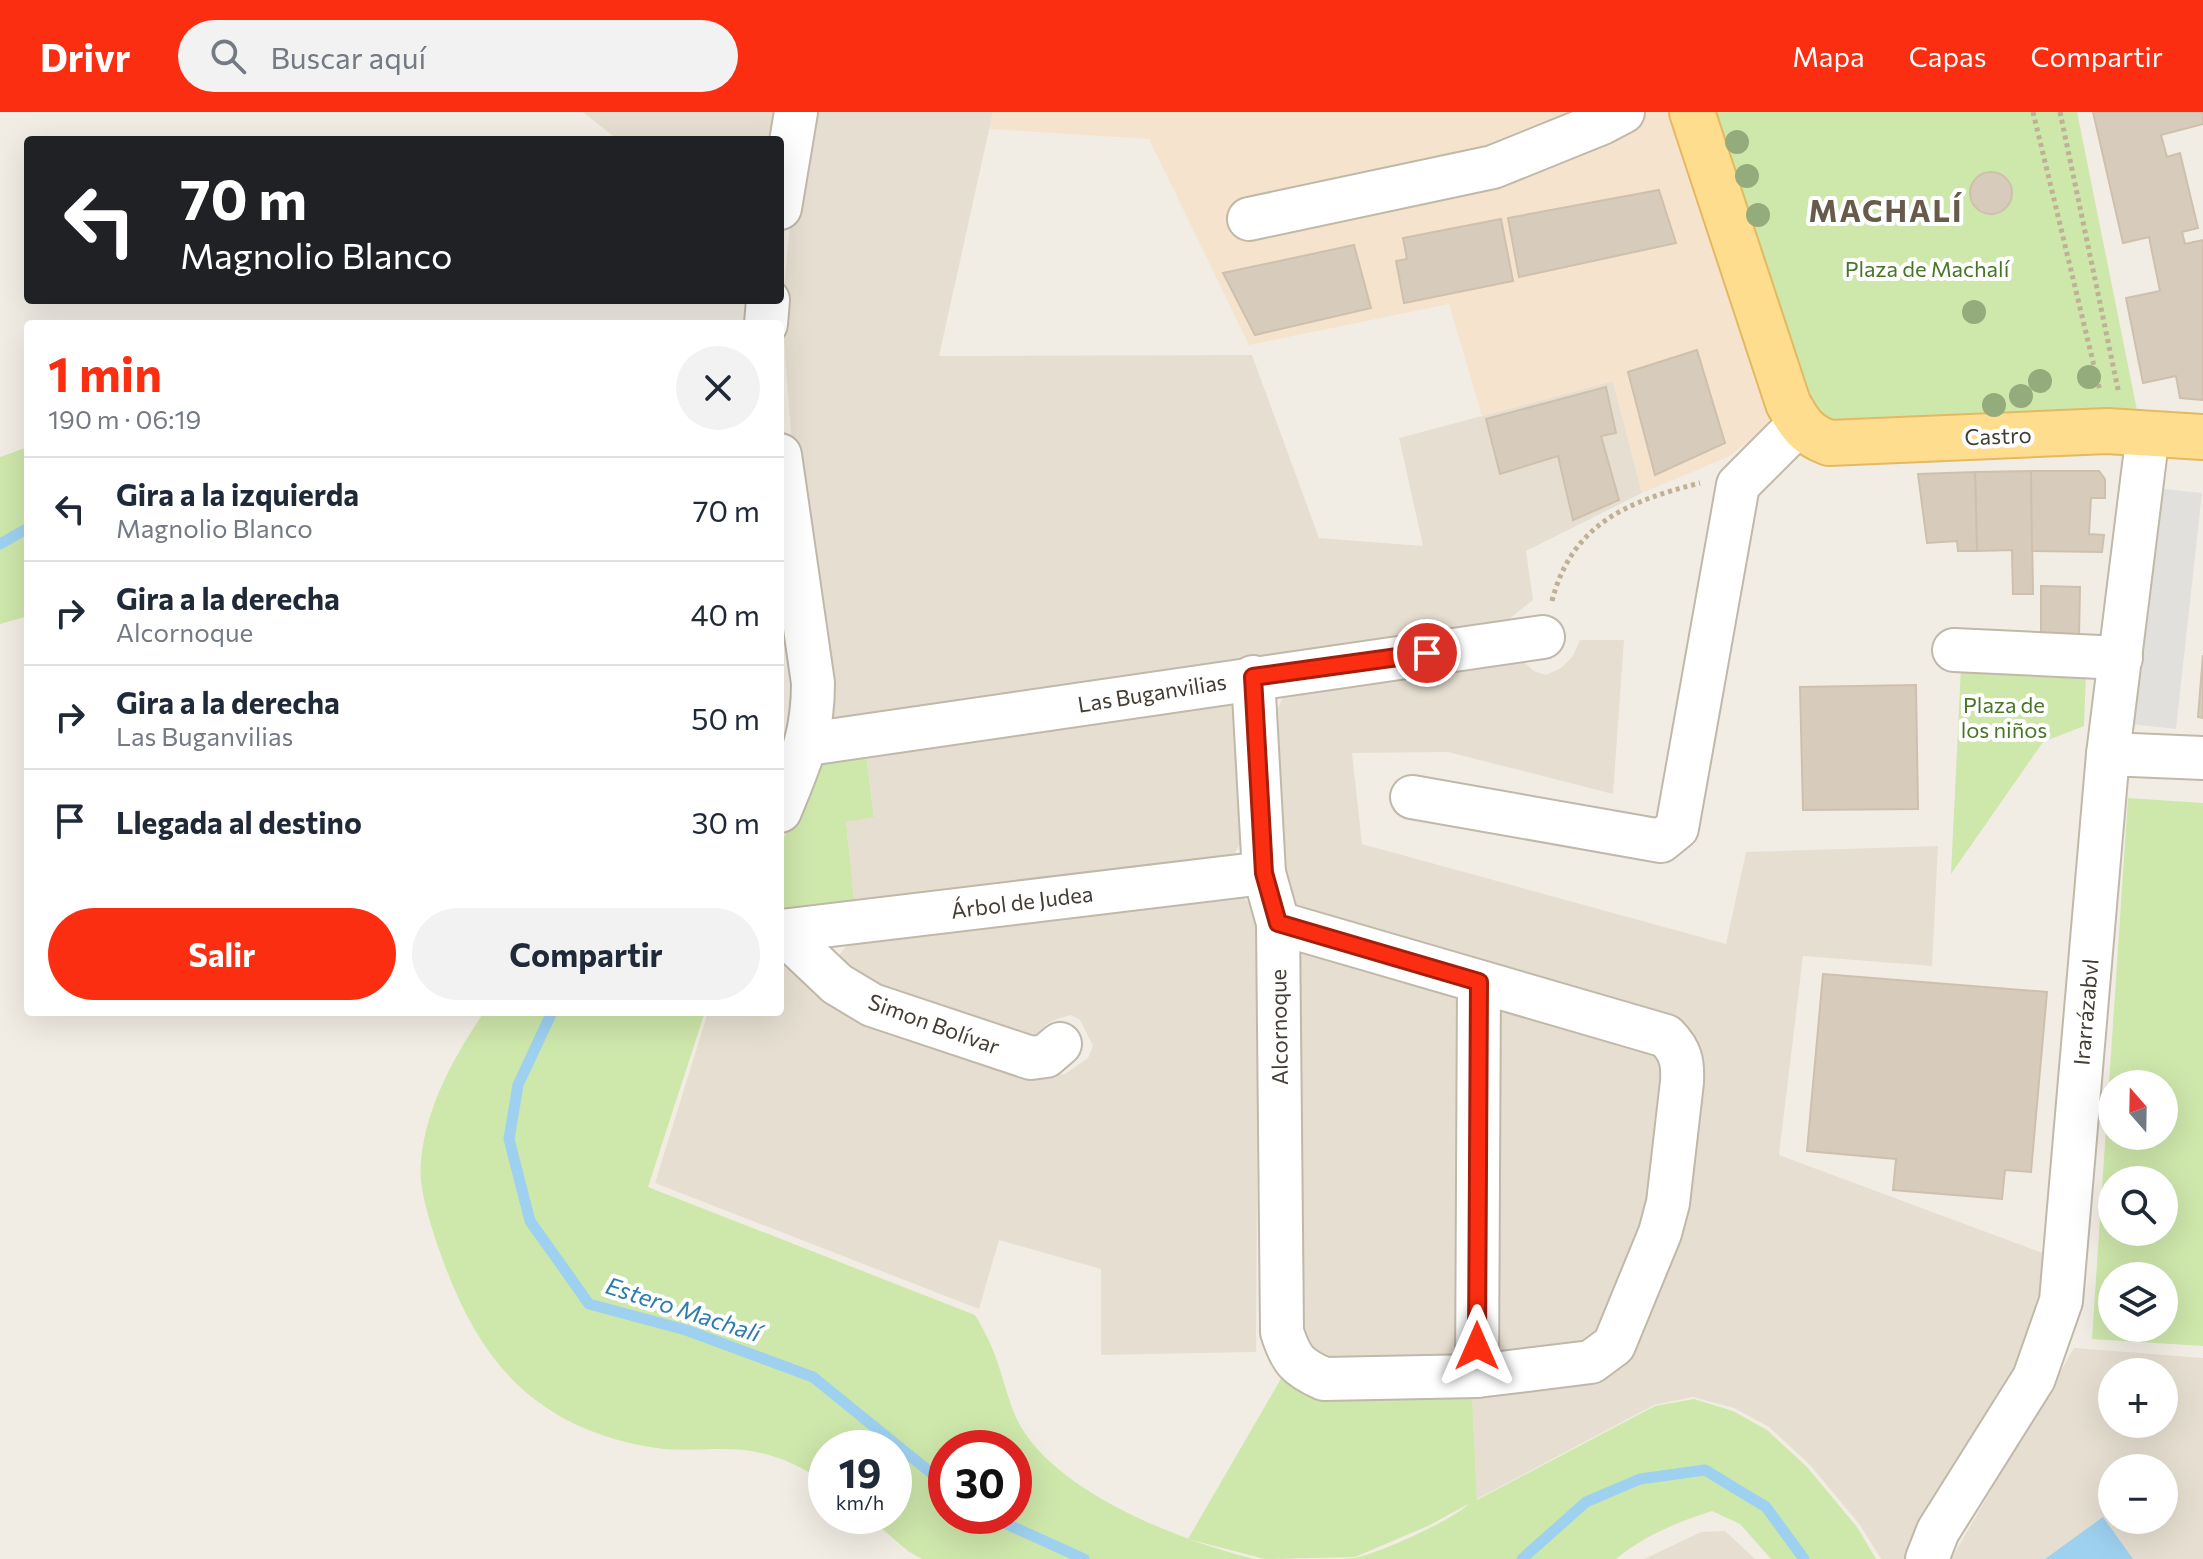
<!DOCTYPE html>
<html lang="es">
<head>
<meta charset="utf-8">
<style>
	:root { --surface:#fff; --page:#f2f2f3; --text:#1f2937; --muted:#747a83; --line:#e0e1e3; --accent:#fc2e11 }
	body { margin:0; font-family:Commissioner,sans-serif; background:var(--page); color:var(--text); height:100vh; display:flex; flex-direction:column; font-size:30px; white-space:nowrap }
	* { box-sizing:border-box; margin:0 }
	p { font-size:26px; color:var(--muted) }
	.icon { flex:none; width:44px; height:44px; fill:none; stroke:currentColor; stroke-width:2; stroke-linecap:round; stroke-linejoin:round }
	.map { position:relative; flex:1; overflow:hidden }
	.panel { position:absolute; left:24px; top:208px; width:760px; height:696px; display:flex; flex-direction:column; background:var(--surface); border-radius:8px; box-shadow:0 8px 32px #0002 }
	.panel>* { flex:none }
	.banner { position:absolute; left:24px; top:24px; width:760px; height:168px; border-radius:8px; box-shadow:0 8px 32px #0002; background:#202124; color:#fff; overflow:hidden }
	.needle { width:52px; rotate:340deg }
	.controls { position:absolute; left:2098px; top:958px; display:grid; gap:16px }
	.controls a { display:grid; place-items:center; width:80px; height:80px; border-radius:50%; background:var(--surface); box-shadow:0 8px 32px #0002; font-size:40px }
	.speed { position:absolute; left:808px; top:1318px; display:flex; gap:16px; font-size:40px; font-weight:700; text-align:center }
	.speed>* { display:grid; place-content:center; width:104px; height:104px; border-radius:50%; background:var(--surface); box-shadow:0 8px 32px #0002; line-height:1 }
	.speed small { font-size:20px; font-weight:400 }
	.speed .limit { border:12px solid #d22; background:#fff; color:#111 }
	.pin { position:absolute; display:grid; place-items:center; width:68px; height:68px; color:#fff; margin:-34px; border:4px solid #fff; border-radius:50%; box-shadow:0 2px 8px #0007 }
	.me { position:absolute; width:88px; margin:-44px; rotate:0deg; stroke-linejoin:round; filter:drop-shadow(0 0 6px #0008) }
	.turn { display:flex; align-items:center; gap:28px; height:168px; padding:0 24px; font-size:36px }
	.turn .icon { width:104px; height:104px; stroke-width:2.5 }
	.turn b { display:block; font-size:56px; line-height:68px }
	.round { display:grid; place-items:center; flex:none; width:84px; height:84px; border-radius:42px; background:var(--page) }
	.summary { display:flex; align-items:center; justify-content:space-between; height:136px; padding:0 24px }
	h1 { font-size:48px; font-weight:700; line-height:60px; color:var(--accent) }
	.primary-button { display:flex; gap:16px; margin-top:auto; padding:16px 24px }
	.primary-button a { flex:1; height:92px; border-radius:48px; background:var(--accent); color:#fff; font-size:32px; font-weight:700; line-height:92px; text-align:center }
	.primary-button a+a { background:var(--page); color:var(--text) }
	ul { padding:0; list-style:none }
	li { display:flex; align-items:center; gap:24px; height:104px; padding:0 24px; border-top:2px solid var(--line) }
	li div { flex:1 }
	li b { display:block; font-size:30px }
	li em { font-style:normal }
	header { display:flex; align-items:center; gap:48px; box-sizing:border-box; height:112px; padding:0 40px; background:var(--accent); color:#fff }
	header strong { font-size:38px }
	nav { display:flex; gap:44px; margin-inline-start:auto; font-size:28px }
	.search { width:560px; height:72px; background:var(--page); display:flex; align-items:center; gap:20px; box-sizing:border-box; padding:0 28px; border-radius:44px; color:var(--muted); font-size:30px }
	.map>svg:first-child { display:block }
</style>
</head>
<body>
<header>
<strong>Drivr</strong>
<div class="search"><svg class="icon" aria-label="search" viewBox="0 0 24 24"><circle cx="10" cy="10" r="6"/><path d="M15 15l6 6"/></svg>Buscar aquí</div>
<nav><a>Mapa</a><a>Capas</a><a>Compartir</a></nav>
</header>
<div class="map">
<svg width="2203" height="1447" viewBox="0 0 2203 1447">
	<rect width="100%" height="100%" fill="#f2ede4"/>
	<g fill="#e6dfd1" fill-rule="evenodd">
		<path d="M 583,0 L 777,0 L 772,28 L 618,28 Z"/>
		<path d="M 812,0 L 993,0 L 939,244 L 1252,243 L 1319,426 L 1423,434 L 1399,326 L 1613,269 L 1642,381 L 1526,439 L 1533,488 L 1508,508 L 1504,521 L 836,611 L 830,602 L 826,528 L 791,321 L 782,199 L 789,123 Z"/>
		<path d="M 1580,528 L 1624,528 L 1613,682 L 1448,640 L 1352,641 L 1362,732 L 1726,832 L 1746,740 L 1938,734 L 1932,854 L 1803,844 L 1779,1043 L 2056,1146 L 2041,1210 L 1916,1447 L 1881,1447 L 1860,1413 L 1810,1353 L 1769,1315 L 1734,1296 L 1693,1285 L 1654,1293 L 1477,1387 L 1472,1281 L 1603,1266 L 1630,1244 L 1700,944 L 1304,800 L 1292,789 L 1285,770 L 1278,596 L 1285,581 L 1523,549 L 1534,559 L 1546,563 L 1561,556 L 1573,544 Z"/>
		<path d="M 1225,589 L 1235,597 L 1240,608 L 1240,732 L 1233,744 L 855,795 L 846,710 L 874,704 L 865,634 Z"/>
		<path d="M 1239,783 L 1254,794 L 1259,811 L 1256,1240 L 1101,1243 L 1101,1157 L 999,1128 L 979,1197 L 655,1071 L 708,900 L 780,900 L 780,841 L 1047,964 L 1065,962 L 1088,946 L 1093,934 L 1080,908 L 1071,903 L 1057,907 L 1047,912 L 1030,929 L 881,887 L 838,845 L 846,834 L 860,829 Z"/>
		<path d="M 1301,838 L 1459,883 L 1462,1246 L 1330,1252 L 1303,1241 L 1297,840 Z"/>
		<path d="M 1499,894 L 1646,934 L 1660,947 L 1667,961 L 1655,1092 L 1595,1230 L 1494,1250 Z"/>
		<path d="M 2074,1236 L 2203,1246 L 2203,1447 L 1951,1447 ZM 2112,1260 L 2164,1260 L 2164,1312 L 2112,1312 ZM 2112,1356 L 2164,1356 L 2164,1408 L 2112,1408 Z"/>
		<path d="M 1725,1419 L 1755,1447 L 1644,1447 L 1701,1420 Z"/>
	</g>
	<path fill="#f5e3ce" d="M 993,0 L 1675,0 L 1772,278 L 1773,312 L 1728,345 L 1642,381 L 1613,269 L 1482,304 L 1449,192 L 1249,233 L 1149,27 L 989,17 Z"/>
	<g fill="#cee7ab" fill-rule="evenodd">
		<path d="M 1706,0 L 2077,0 L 2137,298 L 2095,307 L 1841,317 L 1810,301 Z"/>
		<path d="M 28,335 L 28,504 L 0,512 L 0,345 Z"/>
		<path d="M 1961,555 L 2086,561 L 2084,614 L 2043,630 L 1951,762 Z"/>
		<path d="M 865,634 L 874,705 L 846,710 L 855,795 L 788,799 L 780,790 L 780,734 L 817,652 Z"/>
		<path d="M 2128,686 L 2203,691 L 2203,1234 L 2092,1227 ZM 2112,972 L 2164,972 L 2164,1024 L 2112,1024 ZM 2112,1068 L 2164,1068 L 2164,1120 L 2112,1120 ZM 2164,1164 L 2164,1216 L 2112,1216 L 2112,1164 Z"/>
		<path d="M 484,900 L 705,900 L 648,1075 L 975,1203 C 986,1221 994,1238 1000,1258 C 1006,1276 1011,1298 1021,1315 C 1060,1382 1183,1430 1255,1447 L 922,1447 L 908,1439 L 867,1404 L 894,1404 L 894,1336 L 826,1336 L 826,1371 C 806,1357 784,1346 761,1341 C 730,1333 695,1340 664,1337 C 645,1335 623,1330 605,1324 C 509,1292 468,1222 437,1132 C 429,1106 418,1076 421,1049 C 426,994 454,945 484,900 ZM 946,1336 L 1014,1336 L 1014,1404 L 946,1404 Z"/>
		<path d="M 1282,1265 L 1295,1277 L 1308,1282 L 1472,1281 L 1477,1388 L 1655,1294 L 1694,1287 L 1733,1299 L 1767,1318 L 1807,1355 L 1857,1415 L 1876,1447 L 1771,1447 L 1740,1412 L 1712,1399 C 1677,1410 1644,1424 1616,1447 L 1329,1447 C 1338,1447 1347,1447 1355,1446 C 1382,1440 1451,1409 1470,1391 L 1430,1413 L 1355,1445 L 1265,1447 L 1188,1427 Z"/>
	</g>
	<path fill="#e2e0dc" d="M 2155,376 L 2202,381 L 2176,617 L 2130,612 Z"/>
	<path fill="#9ed1f0" d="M 2103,1405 L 2133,1447 L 2045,1447 Z"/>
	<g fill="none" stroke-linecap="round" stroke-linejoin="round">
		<g stroke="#9ed1f0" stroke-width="11">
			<path d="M 0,432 L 28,416"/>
			<path d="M 552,900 L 518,973 L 509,1027 L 530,1109 L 589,1192 L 686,1218 L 813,1265 L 946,1373"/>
			<path d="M 989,1404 L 1084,1447"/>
			<path d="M 1522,1447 L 1586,1390 L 1640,1367 L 1705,1358 L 1766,1395 L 1804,1447"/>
		</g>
	</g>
	<g fill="#d7cbbc" stroke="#cec0ac" stroke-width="2">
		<path d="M 2093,0 L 2203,0 L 2203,12 L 2161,23 L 2167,45 L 2180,41 L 2198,116 L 2182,120 L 2185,132 L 2203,128 L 2203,288 L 2180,286 L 2176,264 L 2143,271 L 2126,186 L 2160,179 L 2149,125 L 2123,131 Z"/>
		<circle cx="1991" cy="81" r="21"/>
		<path d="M 1659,78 L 1676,131 L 1519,165 L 1508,106 Z"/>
		<path d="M 1501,107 L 1513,169 L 1404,191 L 1396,149 L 1407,147 L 1403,126 Z"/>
		<path d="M 1354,133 L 1371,196 L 1255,223 L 1223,161 Z"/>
		<path d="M 1697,238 L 1725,331 L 1655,363 L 1628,260 Z"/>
		<path d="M 1606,275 L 1616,321 L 1601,324 L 1619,388 L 1573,408 L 1558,344 L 1500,362 L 1486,307 Z"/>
		<path d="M 2031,359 L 2033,482 L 2013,482 L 2012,438 L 1977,439 L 1975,360 Z"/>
		<path d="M 2031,359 L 2099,359 L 2105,367 L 2105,386 L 2091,386 L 2089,422 L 2104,423 L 2102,440 L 2032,439 Z"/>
		<path d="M 1975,360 L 1977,439 L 1958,439 L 1957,429 L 1927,431 L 1918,362 Z"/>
		<path d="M 2041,474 L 2080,475 L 2079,524 L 2041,521 Z"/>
		<path d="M 2203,543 L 2203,606 L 2198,605 Z"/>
		<path d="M 1916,573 L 1918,697 L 1803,698 L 1800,575 Z"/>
		<path d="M 1823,862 L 2047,880 L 2031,1060 L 2005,1058 L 2002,1087 L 1893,1078 L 1896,1047 L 1807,1039 Z"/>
	</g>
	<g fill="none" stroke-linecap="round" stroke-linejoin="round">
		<g stroke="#c0b8a9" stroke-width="46">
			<g id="minor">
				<path d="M 780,96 L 796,0"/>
				<path d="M 1249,107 L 1493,55 L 1602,11 L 1623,0"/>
				<path d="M 766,212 L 768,188"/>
				<path d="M 780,343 L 813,571 C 813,624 800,650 780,699"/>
				<path d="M 1954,538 L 2121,546"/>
				<path d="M 1253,565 L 1264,761 L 1278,811 L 1282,1220 C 1291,1248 1297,1255 1324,1267 L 1477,1264 L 1591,1250 L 1614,1233 L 1660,1121 L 1668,1091 L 1682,970 C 1683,950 1681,939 1666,924 L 1278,811"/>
				<path d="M 808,632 L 1543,525"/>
				<path d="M 2108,642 L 2203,646"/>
				<path d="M 1412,685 L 1661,729 L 1677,716 L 1738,373 L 1799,312"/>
				<path d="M 780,818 L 837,872 L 872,893 L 1031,946 L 1046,944 L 1060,932"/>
				<path d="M 781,819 L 1264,761"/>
				<path d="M 1477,1264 L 1479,870"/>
				<path d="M 1927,1447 L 1938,1419 L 2034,1266 L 2061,1189 L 2108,642 L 2148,321"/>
			</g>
		</g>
		<g stroke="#e4b95f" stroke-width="48">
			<path id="major" d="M 1692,0 L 1788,291 C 1799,312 1807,323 1829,331 L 2107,319 L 2203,325"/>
		</g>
		<g stroke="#bfb097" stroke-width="5" stroke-dasharray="4 4" stroke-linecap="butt">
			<path d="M 2033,0 L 2100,279"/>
			<path d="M 2060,0 L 2119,282"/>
			<path d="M 1552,489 C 1572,411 1629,389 1700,371"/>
		</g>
		<use href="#minor" stroke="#fff" stroke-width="42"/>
		<use href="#major" stroke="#ffdd8f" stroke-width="44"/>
	</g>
	<g fill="#94ac7c">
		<circle cx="1737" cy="30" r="12"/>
		<circle cx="1747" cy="64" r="12"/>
		<circle cx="1758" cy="103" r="12"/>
		<circle cx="1974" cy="200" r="12"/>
		<circle cx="2089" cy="265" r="12"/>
		<circle cx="2040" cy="269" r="12"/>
		<circle cx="2021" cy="284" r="12"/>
		<circle cx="1994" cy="293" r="12"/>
	</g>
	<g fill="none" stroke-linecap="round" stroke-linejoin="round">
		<g stroke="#a41e0b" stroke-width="20">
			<path id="route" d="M 1427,541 L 1253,565 L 1264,761 L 1278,811 L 1479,870 L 1477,1234"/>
		</g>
		<use href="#route" stroke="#fc2e11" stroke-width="14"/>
	</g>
	<g text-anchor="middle" stroke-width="8" stroke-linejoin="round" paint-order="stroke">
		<g font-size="22" fill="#477627" stroke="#fff">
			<text x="1927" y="165">Plaza de Machalí</text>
			<text x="2004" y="601">Plaza de<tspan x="2004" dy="25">los niños</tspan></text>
		</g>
		<g font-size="22" fill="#443d34" stroke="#fff">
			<text transform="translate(1998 324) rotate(-2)" y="8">Castro</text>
			<text transform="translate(1152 581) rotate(-9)" y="8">Las Buganvilias</text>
			<text transform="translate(1022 790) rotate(-7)" y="8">Árbol de Judea</text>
			<text transform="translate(2086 900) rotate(-85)" y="8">Irarrázabvl</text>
			<text transform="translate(934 912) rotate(20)" y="8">Simon Bolívar</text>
			<text transform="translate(1279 915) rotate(-91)" y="8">Alcornoque</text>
		</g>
		<g font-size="24" font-style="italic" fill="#2c7cb0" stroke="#fff">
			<text transform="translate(683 1198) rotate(18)" y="8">Estero Machalí</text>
		</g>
		<g font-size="30" font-weight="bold" letter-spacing="2" fill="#675b4b" stroke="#fff">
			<text x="1886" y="110">MACHALÍ</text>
		</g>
	</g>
</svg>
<div class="controls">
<a><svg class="needle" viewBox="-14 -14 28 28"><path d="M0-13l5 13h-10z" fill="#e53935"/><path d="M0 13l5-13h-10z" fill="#747a83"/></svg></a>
<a><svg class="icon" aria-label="search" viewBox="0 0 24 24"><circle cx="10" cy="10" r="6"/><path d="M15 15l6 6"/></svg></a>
<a><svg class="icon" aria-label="layers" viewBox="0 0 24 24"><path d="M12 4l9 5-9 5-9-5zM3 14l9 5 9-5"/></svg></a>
<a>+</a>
<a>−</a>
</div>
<div class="speed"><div>19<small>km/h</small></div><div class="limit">30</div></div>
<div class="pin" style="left:1427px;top:541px;background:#d93025"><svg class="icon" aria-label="arrive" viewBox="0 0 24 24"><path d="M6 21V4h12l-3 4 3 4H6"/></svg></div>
<svg class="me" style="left:1477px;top:1234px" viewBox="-20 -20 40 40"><path d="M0-17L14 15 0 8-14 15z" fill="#fc2e11" stroke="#fff" stroke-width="4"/></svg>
<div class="banner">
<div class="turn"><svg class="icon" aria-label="left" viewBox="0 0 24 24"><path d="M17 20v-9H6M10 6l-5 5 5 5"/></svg><div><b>70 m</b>Magnolio Blanco</div></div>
</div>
<section class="panel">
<div class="summary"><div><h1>1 min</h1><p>190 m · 06:19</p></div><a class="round"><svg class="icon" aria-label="close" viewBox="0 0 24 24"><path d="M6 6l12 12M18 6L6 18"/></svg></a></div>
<ul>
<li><svg class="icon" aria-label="left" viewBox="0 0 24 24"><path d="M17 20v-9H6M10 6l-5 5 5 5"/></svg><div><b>Gira a la izquierda</b><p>Magnolio Blanco</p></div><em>70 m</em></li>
<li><svg class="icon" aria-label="right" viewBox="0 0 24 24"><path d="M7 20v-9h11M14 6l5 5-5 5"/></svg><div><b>Gira a la derecha</b><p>Alcornoque</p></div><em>40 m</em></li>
<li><svg class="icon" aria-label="right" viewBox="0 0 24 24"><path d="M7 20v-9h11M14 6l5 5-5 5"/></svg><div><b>Gira a la derecha</b><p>Las Buganvilias</p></div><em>50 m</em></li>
<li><svg class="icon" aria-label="arrive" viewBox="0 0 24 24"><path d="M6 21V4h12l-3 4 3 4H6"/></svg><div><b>Llegada al destino</b></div><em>30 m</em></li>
</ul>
<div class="primary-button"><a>Salir</a><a>Compartir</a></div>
</section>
</div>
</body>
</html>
